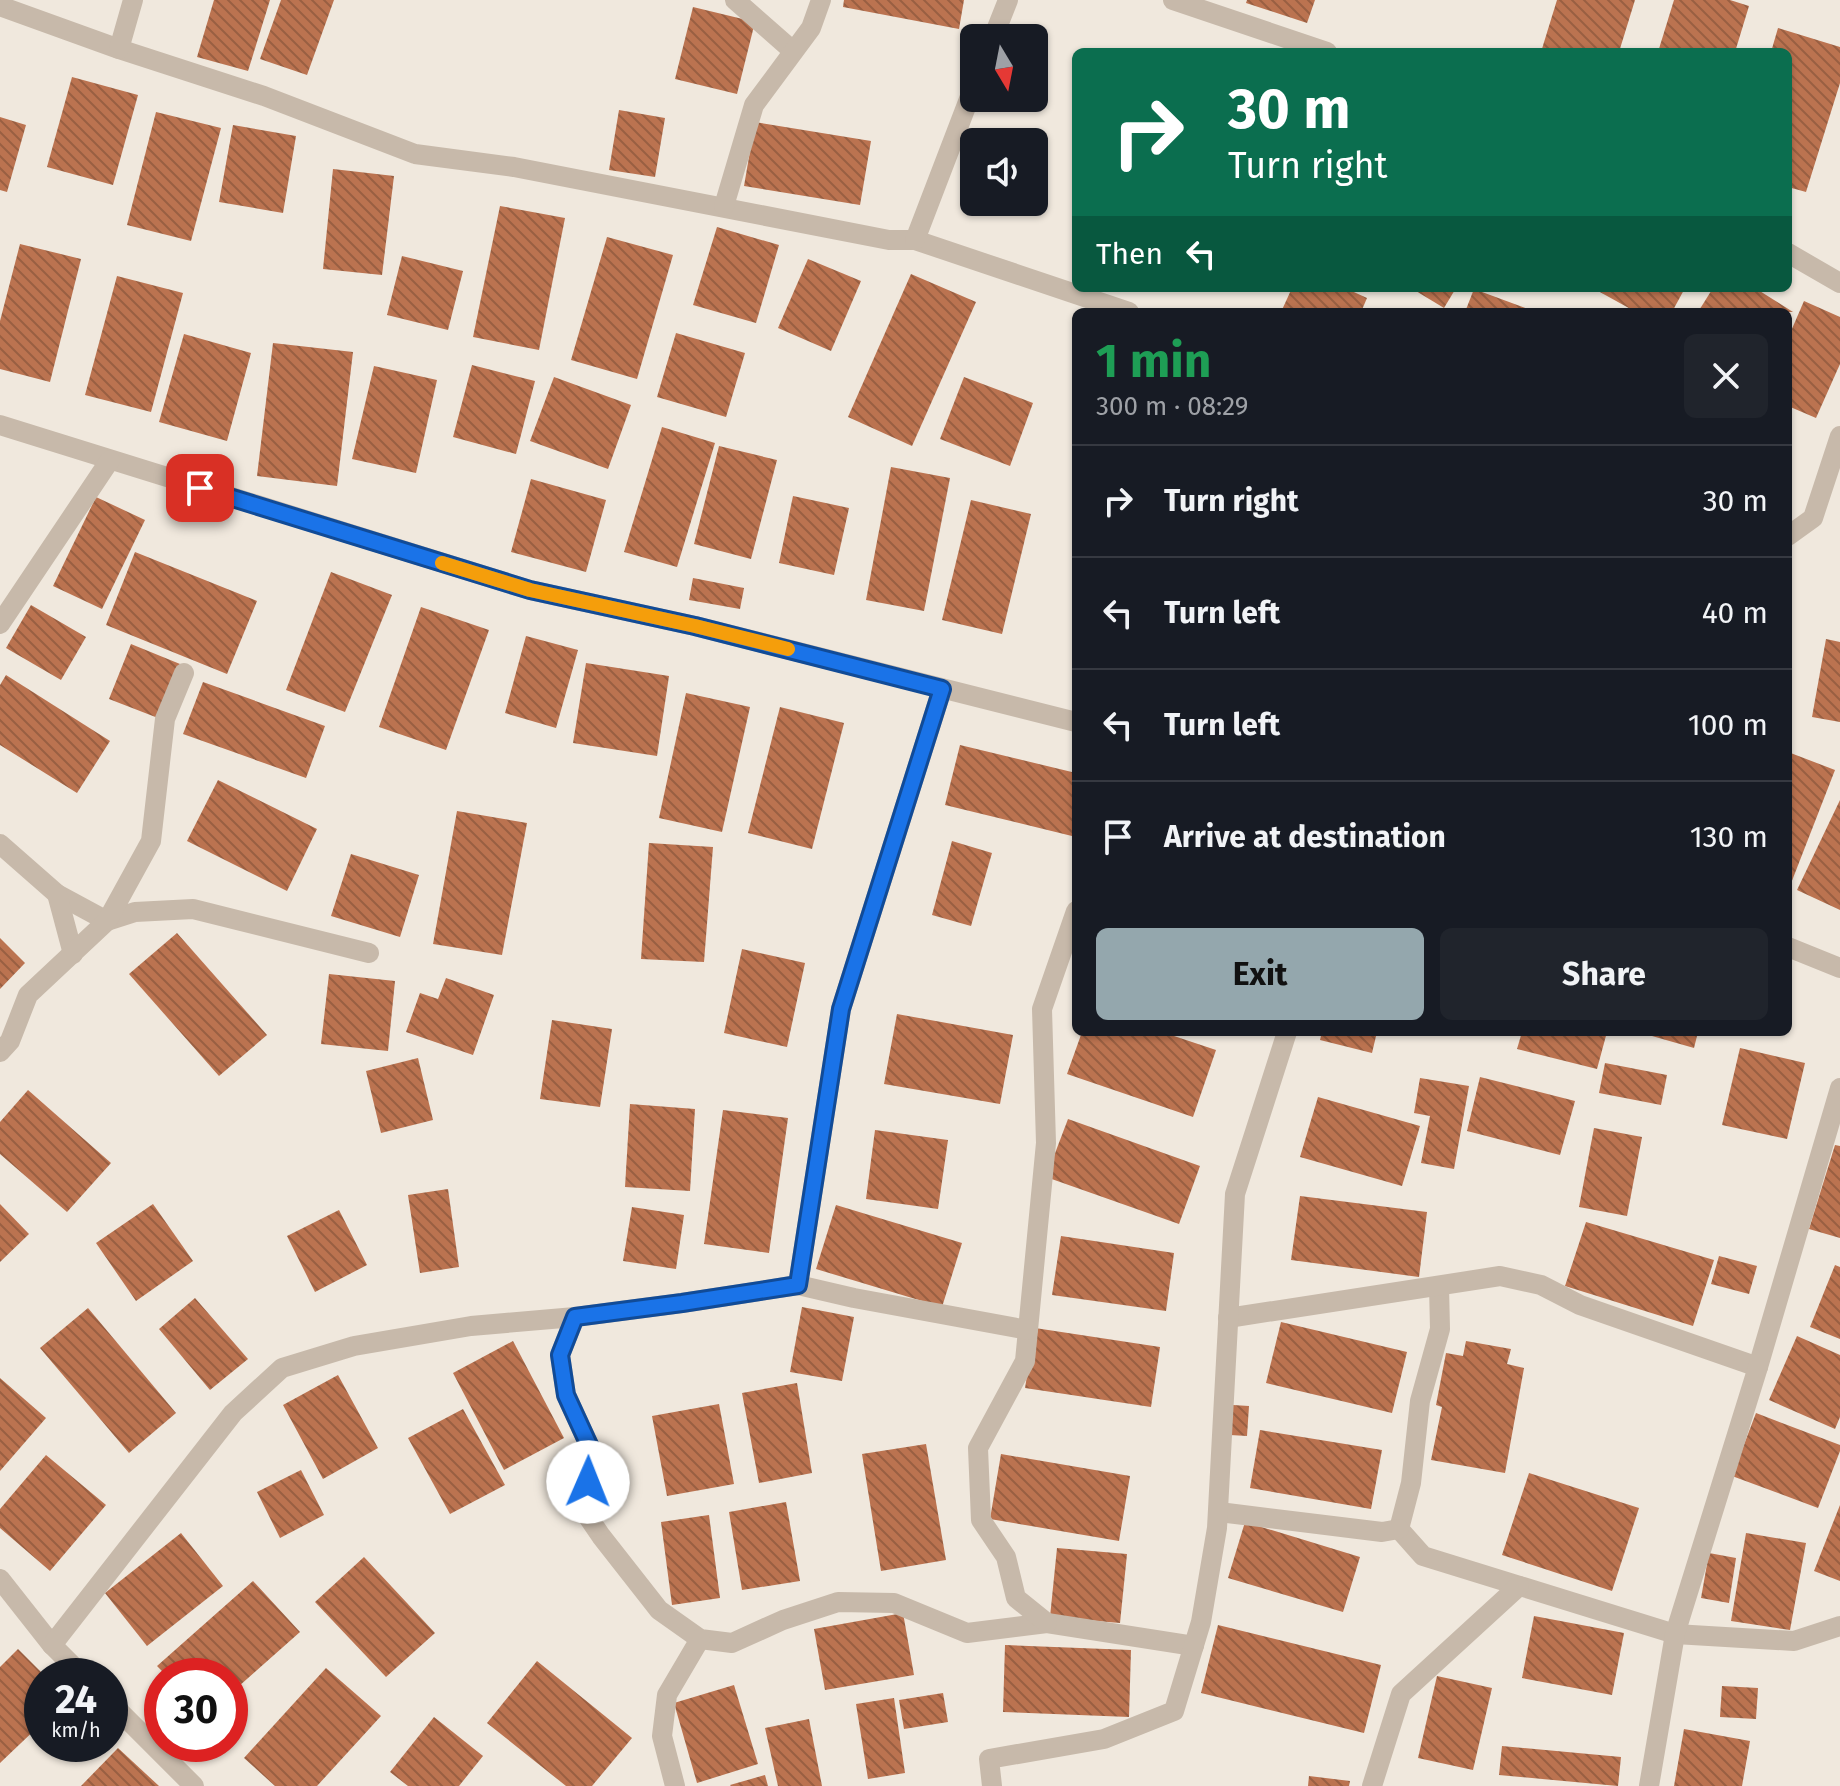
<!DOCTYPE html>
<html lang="en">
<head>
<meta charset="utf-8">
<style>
	:root { --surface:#171b24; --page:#20242c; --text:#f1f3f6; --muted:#9ea1a6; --line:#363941; --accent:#94a7ad }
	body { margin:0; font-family:"Fira Sans",sans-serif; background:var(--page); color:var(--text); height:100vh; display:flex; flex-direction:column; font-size:30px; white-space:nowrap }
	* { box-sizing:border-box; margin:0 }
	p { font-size:26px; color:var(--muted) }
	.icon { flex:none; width:44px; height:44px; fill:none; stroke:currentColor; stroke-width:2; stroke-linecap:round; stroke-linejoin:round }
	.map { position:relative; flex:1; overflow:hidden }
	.sheet { position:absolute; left:1072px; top:308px; width:720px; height:728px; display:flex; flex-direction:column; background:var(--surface); border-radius:12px; box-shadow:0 2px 6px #0004 }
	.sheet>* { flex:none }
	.top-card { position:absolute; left:1072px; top:48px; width:720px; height:244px; border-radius:12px; box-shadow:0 2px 6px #0004; background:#0b6e4f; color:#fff; overflow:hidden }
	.needle { width:52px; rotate:170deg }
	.controls { position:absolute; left:960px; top:24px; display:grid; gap:16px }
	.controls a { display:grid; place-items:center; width:88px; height:88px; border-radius:12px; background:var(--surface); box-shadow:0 2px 6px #0004; font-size:40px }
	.speed { position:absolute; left:24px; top:1658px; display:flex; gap:16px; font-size:40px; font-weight:700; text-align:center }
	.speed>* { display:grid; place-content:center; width:104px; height:104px; border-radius:50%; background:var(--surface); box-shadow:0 2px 6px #0004; line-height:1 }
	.speed small { font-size:20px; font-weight:400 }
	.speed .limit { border:12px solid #d22; background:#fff; color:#111 }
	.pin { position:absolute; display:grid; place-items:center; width:68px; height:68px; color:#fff; margin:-34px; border-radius:16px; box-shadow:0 4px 12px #0006 }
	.me { position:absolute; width:88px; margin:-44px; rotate:1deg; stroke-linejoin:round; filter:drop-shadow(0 0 6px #0008) }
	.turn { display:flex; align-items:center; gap:28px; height:168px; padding:0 24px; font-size:36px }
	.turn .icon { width:104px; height:104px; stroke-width:2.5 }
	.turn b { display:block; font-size:56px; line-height:68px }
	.then { display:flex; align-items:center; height:76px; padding:0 24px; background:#0003; gap:16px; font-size:30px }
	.round { display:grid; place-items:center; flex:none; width:84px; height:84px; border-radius:12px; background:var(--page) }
	.head { display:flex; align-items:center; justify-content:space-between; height:136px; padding:0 24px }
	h1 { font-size:48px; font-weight:700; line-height:60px; color:#1e9e55 }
	.cta { display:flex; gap:16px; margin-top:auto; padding:16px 24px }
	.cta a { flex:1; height:92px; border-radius:12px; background:var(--accent); color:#111; font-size:32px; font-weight:700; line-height:92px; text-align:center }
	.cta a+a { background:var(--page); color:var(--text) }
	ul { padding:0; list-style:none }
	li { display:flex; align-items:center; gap:24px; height:112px; padding:0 24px; border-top:2px solid var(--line) }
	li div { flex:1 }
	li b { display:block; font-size:30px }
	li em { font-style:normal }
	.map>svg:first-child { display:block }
</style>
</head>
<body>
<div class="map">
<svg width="1840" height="1786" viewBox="0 0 1840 1786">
	<defs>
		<pattern id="building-back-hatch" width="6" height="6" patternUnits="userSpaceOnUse" patternTransform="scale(2)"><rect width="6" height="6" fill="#bb7350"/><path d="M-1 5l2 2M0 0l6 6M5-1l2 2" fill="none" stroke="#995f42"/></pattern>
	</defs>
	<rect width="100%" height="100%" fill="#f0e8dd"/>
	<g fill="url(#building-back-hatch)">
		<path d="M 214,0 L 270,0 L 248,71 L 197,57 Z"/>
		<path d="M 281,0 L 334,0 L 307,75 L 260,59 Z"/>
		<path d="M 844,0 L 964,0 L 959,29 L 843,7 Z"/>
		<path d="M 1247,0 L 1315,0 L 1307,23 L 1246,3 Z"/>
		<path d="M 1557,0 L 1635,0 L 1619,52 L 1541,52 Z"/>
		<path d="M 1674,0 L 1730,0 L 1749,6 L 1735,52 L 1658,52 Z"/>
		<path d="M 693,7 L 755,22 L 737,94 L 675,79 Z"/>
		<path d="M 1778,28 L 1840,47 L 1840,83 L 1806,192 L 1788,187 L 1788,52 L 1771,52 Z"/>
		<path d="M 72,77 L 138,95 L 113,185 L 47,167 Z"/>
		<path d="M 619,110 L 665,118 L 655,177 L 609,170 Z"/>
		<path d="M 156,112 L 221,128 L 191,241 L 127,225 Z"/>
		<path d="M 0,117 L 26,125 L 7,192 L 0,190 Z"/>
		<path d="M 755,122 L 871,141 L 860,205 L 744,186 Z"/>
		<path d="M 233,125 L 296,136 L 283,213 L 219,202 Z"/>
		<path d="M 333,169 L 394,176 L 382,275 L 323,269 Z"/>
		<path d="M 500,206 L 565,218 L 539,350 L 473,337 Z"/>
		<path d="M 717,227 L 779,245 L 756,323 L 693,305 Z"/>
		<path d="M 607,237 L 673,255 L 637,379 L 571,360 Z"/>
		<path d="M 20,244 L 81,259 L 50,382 L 0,369 L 0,321 Z"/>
		<path d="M 402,256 L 463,271 L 448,330 L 387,315 Z"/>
		<path d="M 808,259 L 861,281 L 831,351 L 778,328 Z"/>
		<path d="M 911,274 L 976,302 L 912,446 L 848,417 Z"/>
		<path d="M 117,276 L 183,293 L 151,412 L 85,395 Z"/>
		<path d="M 1292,288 L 1345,288 L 1367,298 L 1361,312 L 1281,312 Z"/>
		<path d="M 1411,288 L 1456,288 L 1444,308 Z"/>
		<path d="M 1599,288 L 1685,288 L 1672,312 L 1636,312 L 1598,291 Z"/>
		<path d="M 1713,288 L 1755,288 L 1793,312 L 1698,312 Z"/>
		<path d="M 1474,289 L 1536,312 L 1465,312 Z"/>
		<path d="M 1804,301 L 1840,317 L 1840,364 L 1816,418 L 1788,406 L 1788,338 Z"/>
		<path d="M 676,333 L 745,353 L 726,417 L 657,397 Z"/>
		<path d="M 184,334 L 251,353 L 227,441 L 159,422 Z"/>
		<path d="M 273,343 L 353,352 L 337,486 L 257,476 Z"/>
		<path d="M 472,365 L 535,381 L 516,454 L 453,437 Z"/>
		<path d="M 374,366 L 437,380 L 416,473 L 352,459 Z"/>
		<path d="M 554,377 L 631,405 L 608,469 L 530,441 Z"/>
		<path d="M 964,377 L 1033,403 L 1010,466 L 940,439 Z"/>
		<path d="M 662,427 L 715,443 L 677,567 L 624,552 Z"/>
		<path d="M 719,446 L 777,460 L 751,559 L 694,544 Z"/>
		<path d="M 891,467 L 950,478 L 924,611 L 866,600 Z"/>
		<path d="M 531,479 L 606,500 L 586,572 L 511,552 Z"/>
		<path d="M 793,496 L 849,508 L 834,575 L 779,563 Z"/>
		<path d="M 96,497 L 145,520 L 102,609 L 53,586 Z"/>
		<path d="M 971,500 L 1031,514 L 1002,634 L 942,620 Z"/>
		<path d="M 135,552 L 257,601 L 227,674 L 106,625 Z"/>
		<path d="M 331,572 L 392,595 L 345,712 L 286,690 Z"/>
		<path d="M 693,578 L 744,588 L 740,609 L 689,600 Z"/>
		<path d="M 31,605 L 86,637 L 61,680 L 6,648 Z"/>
		<path d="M 421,607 L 489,630 L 446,750 L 379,727 Z"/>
		<path d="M 526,636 L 578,650 L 556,728 L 505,713 Z"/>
		<path d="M 1826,639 L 1840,642 L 1840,722 L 1812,717 Z"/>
		<path d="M 131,644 L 180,664 L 158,718 L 109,699 Z"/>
		<path d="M 586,663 L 669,676 L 657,756 L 573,743 Z"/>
		<path d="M 6,675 L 110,741 L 77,793 L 0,745 L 0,685 Z"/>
		<path d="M 203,682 L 325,726 L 306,778 L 183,734 Z"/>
		<path d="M 686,693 L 750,707 L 722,832 L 659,818 Z"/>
		<path d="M 780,707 L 844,723 L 812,849 L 748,833 Z"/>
		<path d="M 960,745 L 1076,773 L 1076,837 L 945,805 Z"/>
		<path d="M 1788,752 L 1835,770 L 1788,891 Z"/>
		<path d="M 218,780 L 317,829 L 287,891 L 187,841 Z"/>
		<path d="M 1840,800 L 1840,910 L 1797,890 Z"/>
		<path d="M 457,811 L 527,823 L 502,955 L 433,944 Z"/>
		<path d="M 952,841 L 992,853 L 971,926 L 932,915 Z"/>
		<path d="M 649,843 L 713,847 L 704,962 L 641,959 Z"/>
		<path d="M 351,854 L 419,875 L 400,937 L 331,916 Z"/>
		<path d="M 177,933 L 267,1035 L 219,1076 L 129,974 Z"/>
		<path d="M 0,938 L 25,963 L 0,989 Z"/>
		<path d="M 742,949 L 805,963 L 787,1047 L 724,1033 Z"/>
		<path d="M 329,974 L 395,981 L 388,1051 L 321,1044 Z"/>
		<path d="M 446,978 L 494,995 L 473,1055 L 406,1032 L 420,993 L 438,999 Z"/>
		<path d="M 897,1014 L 1013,1035 L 1000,1104 L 884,1084 Z"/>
		<path d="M 552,1020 L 612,1029 L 600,1107 L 540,1099 Z"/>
		<path d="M 1082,1032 L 1162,1032 L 1216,1050 L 1193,1117 L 1067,1074 Z"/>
		<path d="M 1322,1032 L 1377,1032 L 1372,1053 L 1320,1040 Z"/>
		<path d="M 1522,1032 L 1607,1032 L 1597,1069 L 1517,1049 Z"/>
		<path d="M 1638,1032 L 1698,1032 L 1694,1048 Z"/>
		<path d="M 1740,1048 L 1805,1063 L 1787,1139 L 1722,1125 Z"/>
		<path d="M 418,1058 L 433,1120 L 381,1133 L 366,1071 Z"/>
		<path d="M 1605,1063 L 1667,1075 L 1661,1105 L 1599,1093 Z"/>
		<path d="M 1480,1077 L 1575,1101 L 1560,1155 L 1467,1131 Z"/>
		<path d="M 1420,1078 L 1469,1086 L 1454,1169 L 1421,1163 L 1430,1116 L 1414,1113 Z"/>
		<path d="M 28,1090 L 111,1163 L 67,1212 L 0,1154 L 0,1122 Z"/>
		<path d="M 1318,1097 L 1420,1126 L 1402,1186 L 1300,1157 Z"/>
		<path d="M 630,1104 L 695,1109 L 690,1191 L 625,1187 Z"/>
		<path d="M 723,1110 L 788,1118 L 769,1253 L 704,1244 Z"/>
		<path d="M 1068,1119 L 1200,1166 L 1179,1224 L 1046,1177 Z"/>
		<path d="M 1594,1128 L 1642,1137 L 1627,1216 L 1579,1207 Z"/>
		<path d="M 875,1130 L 948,1140 L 938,1209 L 866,1199 Z"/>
		<path d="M 1835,1145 L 1840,1146 L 1840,1238 L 1809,1229 Z"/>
		<path d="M 448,1189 L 459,1267 L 420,1273 L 408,1195 Z"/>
		<path d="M 1300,1196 L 1427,1212 L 1419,1277 L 1291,1260 Z"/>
		<path d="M 0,1204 L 29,1234 L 0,1262 Z"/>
		<path d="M 153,1204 L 193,1261 L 136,1301 L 96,1243 Z"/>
		<path d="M 836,1205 L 962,1243 L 942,1307 L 816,1269 Z"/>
		<path d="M 632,1207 L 684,1215 L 676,1269 L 623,1261 Z"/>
		<path d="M 339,1210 L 367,1265 L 315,1292 L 287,1236 Z"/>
		<path d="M 1586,1222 L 1714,1260 L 1693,1326 L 1565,1286 Z"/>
		<path d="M 1061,1236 L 1174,1253 L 1166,1311 L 1052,1295 Z"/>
		<path d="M 1719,1256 L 1757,1266 L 1749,1294 L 1711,1284 Z"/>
		<path d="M 1835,1265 L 1840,1267 L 1840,1339 L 1810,1327 Z"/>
		<path d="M 195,1298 L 248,1359 L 210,1390 L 159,1329 Z"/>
		<path d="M 802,1307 L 854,1317 L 842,1381 L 790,1372 Z"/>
		<path d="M 88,1308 L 176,1413 L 129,1453 L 40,1348 Z"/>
		<path d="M 1281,1322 L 1407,1352 L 1392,1413 L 1266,1383 Z"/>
		<path d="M 1035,1328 L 1160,1347 L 1151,1407 L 1025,1388 Z"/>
		<path d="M 1797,1336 L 1840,1355 L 1840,1417 L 1835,1429 L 1769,1400 Z"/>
		<path d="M 513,1341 L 564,1438 L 504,1470 L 453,1373 Z"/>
		<path d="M 1466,1341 L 1511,1349 L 1507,1364 L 1524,1368 L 1505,1473 L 1431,1460 L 1442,1407 L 1436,1405 L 1446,1353 L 1463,1356 Z"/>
		<path d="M 338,1375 L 378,1448 L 323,1479 L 283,1405 Z"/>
		<path d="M 0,1378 L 46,1418 L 0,1471 Z"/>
		<path d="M 797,1383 L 812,1473 L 759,1483 L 742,1393 Z"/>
		<path d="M 719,1404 L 734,1484 L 667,1496 L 652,1416 Z"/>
		<path d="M 1233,1405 L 1249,1406 L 1247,1436 L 1230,1435 Z"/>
		<path d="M 463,1409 L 505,1485 L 450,1514 L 408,1438 Z"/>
		<path d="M 1756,1413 L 1840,1445 L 1840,1451 L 1818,1508 L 1732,1476 Z"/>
		<path d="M 1260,1430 L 1382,1450 L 1371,1509 L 1250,1488 Z"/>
		<path d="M 926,1444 L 946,1560 L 881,1571 L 862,1454 Z"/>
		<path d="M 1001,1454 L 1130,1476 L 1119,1541 L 990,1519 Z"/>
		<path d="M 46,1455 L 106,1505 L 50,1571 L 0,1528 L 0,1509 Z"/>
		<path d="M 301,1470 L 324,1515 L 280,1538 L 257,1492 Z"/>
		<path d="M 1529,1473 L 1639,1508 L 1612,1591 L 1502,1555 Z"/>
		<path d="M 786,1502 L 800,1581 L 742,1590 L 729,1512 Z"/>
		<path d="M 1840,1505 L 1840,1581 L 1814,1571 Z"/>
		<path d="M 709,1515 L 720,1598 L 672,1605 L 661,1522 Z"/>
		<path d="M 1245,1522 L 1360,1557 L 1343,1612 L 1228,1578 Z"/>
		<path d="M 181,1533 L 223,1586 L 147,1646 L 105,1593 Z"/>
		<path d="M 1746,1533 L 1806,1543 L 1790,1630 L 1731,1621 Z"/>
		<path d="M 1057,1548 L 1127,1554 L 1120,1623 L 1050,1617 Z"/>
		<path d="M 1709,1553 L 1736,1558 L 1729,1603 L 1701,1598 Z"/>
		<path d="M 364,1557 L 435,1633 L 386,1677 L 315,1602 Z"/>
		<path d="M 253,1581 L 300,1632 L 230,1694 L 230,1676 L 167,1676 L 157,1666 Z"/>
		<path d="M 903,1613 L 914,1675 L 825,1690 L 814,1629 Z"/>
		<path d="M 1534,1616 L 1624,1633 L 1612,1695 L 1522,1678 Z"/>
		<path d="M 1218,1625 L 1381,1665 L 1364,1733 L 1201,1693 Z"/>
		<path d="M 1005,1645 L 1131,1650 L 1129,1717 L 1003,1712 Z"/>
		<path d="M 18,1649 L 45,1676 L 42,1676 L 42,1723 L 0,1763 L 0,1667 Z"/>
		<path d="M 537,1661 L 632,1738 L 592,1786 L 566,1786 L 487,1723 Z"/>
		<path d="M 326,1668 L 381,1716 L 317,1786 L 275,1786 L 244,1758 Z"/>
		<path d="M 1437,1676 L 1492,1688 L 1473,1770 L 1418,1758 Z"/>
		<path d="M 734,1685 L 758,1764 L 697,1783 L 674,1703 Z"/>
		<path d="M 1722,1686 L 1758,1688 L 1756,1719 L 1720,1717 Z"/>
		<path d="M 943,1693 L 948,1722 L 904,1729 L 899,1700 Z"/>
		<path d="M 894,1698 L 905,1773 L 868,1779 L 856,1704 Z"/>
		<path d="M 434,1717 L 483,1756 L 459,1786 L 408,1786 L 390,1772 Z"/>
		<path d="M 809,1719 L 822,1786 L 778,1786 L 765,1728 Z"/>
		<path d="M 1684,1729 L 1750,1741 L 1742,1786 L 1674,1786 Z"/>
		<path d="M 1502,1746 L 1621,1757 L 1618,1786 L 1499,1775 Z"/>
		<path d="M 118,1748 L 159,1786 L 81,1786 Z"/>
		<path d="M 765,1775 L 768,1786 L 731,1786 L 730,1785 Z"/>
		<path d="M 1309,1776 L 1350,1781 L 1349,1786 L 1308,1786 Z"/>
	</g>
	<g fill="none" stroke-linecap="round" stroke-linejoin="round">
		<g stroke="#c7b9aa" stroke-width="20">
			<path d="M 735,0 L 793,51"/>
			<path d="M 1173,0 L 1327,52"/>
			<path d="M 0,6 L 119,49 L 264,96 L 415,154 L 514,167 L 889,240 L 915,240 L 1129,312"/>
			<path d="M 993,38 L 1008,0"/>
			<path d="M 119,49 L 133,0"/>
			<path d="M 724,206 L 754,105 L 811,28 L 821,0"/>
			<path d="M 915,240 L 974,86"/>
			<path d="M 1788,253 L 1840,283"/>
			<path d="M 0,425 L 530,590 L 695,626 L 1076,722"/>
			<path d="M 1788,536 L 1813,518 L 1840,436"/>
			<path d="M 0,624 L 110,460"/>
			<path d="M 0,844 L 57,894 L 107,921 L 135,912 L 193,909 L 369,953"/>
			<path d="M 57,894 L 73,954"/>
			<path d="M 1788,947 L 1840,968"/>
			<path d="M 0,1052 L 10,1041 L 28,995 L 107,921 L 151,841 L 165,719 L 184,673"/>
			<path d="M 798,1285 L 841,1009 L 942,689"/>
			<path d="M 1439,1286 L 1440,1329 L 1420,1401 L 1411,1483 L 1399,1529 L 1423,1556 L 1675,1634 L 1794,1641 L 1840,1626"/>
			<path d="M 575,1317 L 560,1355 L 566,1395 L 594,1456 L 582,1508 L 601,1536 L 659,1610 L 700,1639 L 732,1643 L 783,1620 L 838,1602 L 894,1603 L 967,1633 L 1047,1623 L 1194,1646"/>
			<path d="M 1228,1318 L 1500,1276 L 1541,1285 L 1580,1305 L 1758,1367"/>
			<path d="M 1219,1512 L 1382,1532 L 1399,1529"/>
			<path d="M 0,1579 L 52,1645 L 83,1676"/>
			<path d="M 1047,1623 L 1016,1598 L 1006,1557 L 981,1520 L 978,1448 L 1025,1361 L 1046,1143 L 1042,1009 L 1076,911"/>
			<path d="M 52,1645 L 233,1413 L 282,1368 L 354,1346 L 471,1326 L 575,1317 L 682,1303 L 798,1285 L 854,1298 L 1028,1330"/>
			<path d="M 110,1702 L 194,1786"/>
			<path d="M 675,1786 L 662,1736 L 667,1695 L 700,1639"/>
			<path d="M 992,1786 L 989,1759 L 1104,1739 L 1174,1711 L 1201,1622 L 1217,1528 L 1235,1194 L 1287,1032"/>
			<path d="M 1372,1786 L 1401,1694 L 1519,1586"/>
			<path d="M 1649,1786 L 1675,1634 L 1758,1367 L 1840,1088"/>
		</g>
	</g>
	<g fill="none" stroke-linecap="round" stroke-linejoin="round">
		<g stroke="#114b97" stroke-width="20">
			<path id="route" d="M 200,488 L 530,590 L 695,626 L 942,689 L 841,1009 L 798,1285 L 682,1303 L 575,1317 L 560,1355 L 566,1395 L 594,1456 L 588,1482"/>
		</g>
		<use href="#route" stroke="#1a73e8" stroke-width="14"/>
		<path stroke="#f59e0b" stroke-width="14" d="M 442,563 L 530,590 L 695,626 L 788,649"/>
	</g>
</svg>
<div class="controls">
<a><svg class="needle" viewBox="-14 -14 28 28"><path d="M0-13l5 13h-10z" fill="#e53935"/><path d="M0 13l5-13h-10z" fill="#9ea1a6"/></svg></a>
<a><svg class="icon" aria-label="sound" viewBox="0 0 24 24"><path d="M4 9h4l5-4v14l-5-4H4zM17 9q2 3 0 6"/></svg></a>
</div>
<div class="speed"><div>24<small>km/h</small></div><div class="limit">30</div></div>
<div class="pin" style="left:200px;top:488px;background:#d93025"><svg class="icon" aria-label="arrive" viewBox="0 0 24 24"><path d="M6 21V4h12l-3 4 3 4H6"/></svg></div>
<svg class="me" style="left:588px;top:1482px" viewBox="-20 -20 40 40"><circle r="19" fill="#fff"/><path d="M0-13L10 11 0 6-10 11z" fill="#1a73e8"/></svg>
<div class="top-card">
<div class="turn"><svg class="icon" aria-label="right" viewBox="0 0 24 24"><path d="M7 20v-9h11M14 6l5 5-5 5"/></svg><div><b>30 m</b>Turn right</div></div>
<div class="then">Then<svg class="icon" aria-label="left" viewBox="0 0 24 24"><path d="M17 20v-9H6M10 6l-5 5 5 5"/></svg></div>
</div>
<section class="sheet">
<div class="head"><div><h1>1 min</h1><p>300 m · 08:29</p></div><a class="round"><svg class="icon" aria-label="close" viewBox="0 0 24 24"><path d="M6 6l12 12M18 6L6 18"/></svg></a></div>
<ul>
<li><svg class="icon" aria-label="right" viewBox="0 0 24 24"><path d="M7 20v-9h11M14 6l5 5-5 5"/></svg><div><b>Turn right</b></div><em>30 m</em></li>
<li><svg class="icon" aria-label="left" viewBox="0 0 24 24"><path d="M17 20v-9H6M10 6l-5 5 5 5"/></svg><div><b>Turn left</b></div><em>40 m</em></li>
<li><svg class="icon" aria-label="left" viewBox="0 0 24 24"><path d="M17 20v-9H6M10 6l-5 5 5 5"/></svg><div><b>Turn left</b></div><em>100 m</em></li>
<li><svg class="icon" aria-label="arrive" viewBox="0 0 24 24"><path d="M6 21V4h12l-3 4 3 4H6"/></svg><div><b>Arrive at destination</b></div><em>130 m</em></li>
</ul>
<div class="cta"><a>Exit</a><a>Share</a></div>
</section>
</div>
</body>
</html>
